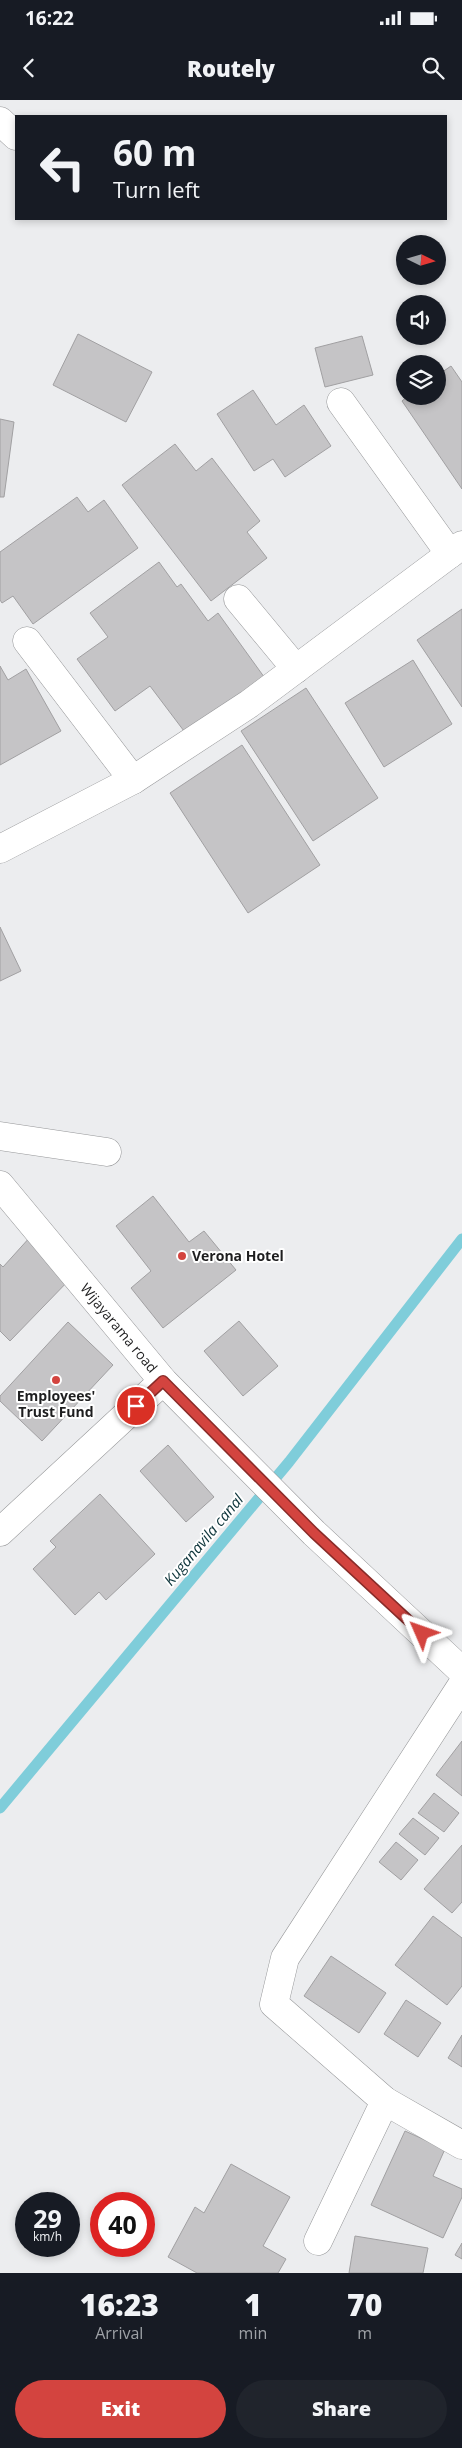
<!DOCTYPE html>
<html lang="en">
<head>
<meta charset="utf-8">
<style>
	:root { --surface:#171b24; --page:#20242c; --text:#f1f3f6; --muted:#9ea1a6; --accent:#d3443f }
	body { margin:0; font-family:"Open Sans",sans-serif; background:var(--page); color:var(--text); height:100vh; display:flex; flex-direction:column; font-size:19px; white-space:nowrap }
	* { box-sizing:border-box; margin:0 }
	p { font-size:16px; color:var(--muted) }
	.icon { flex:none; width:28px; height:28px; fill:none; stroke:currentColor; stroke-width:2; stroke-linecap:round; stroke-linejoin:round }
	.map { position:relative; height:2173px; overflow:hidden }
	.drawer { display:flex; flex-direction:column; background:var(--surface); flex:1 }
	.drawer>* { flex:none }
	.guide { position:absolute; left:15px; top:15px; width:432px; height:105px; border-radius:0px; box-shadow:0 2px 8px #0003; background:#171b24; color:var(--text); overflow:hidden }
	.needle { width:32px; rotate:95deg }
	.fabs { position:absolute; left:396px; top:135px; display:grid; gap:10px }
	.fabs a { display:grid; place-items:center; width:50px; height:50px; border-radius:50%; background:var(--surface); box-shadow:0 2px 8px #0003; font-size:25px }
	.speed { position:absolute; left:15px; top:2092px; display:flex; gap:10px; font-size:25px; font-weight:700; text-align:center }
	.speed>* { display:grid; place-content:center; width:65px; height:65px; border-radius:50%; background:var(--surface); box-shadow:0 2px 8px #0003; line-height:1 }
	.speed small { font-size:12px; font-weight:400 }
	.speed .limit { border:8px solid #d22; background:#fff; color:#111 }
	.pin { position:absolute; display:grid; place-items:center; width:42px; height:42px; color:#fff; margin:-21px; border:2px solid #fff; border-radius:50%; box-shadow:0 1px 5px #0007 }
	.me { position:absolute; width:55px; margin:-28px; rotate:313deg; stroke-linejoin:round; filter:drop-shadow(0 0 4px #0008) }
	.turn { display:flex; align-items:center; gap:18px; height:105px; padding:0 15px; font-size:22px }
	.turn .icon { width:65px; height:65px; stroke-width:2.5 }
	.turn b { display:block; font-size:35px; line-height:42px }
	.eta { display:flex; justify-content:space-evenly; align-items:center; height:85px; text-align:center }
	.eta b { font-size:30px; font-weight:800; line-height:35px }
	.cta { display:flex; gap:10px; margin-top:auto; padding:10px 15px }
	.cta a { flex:1; height:58px; border-radius:30px; background:var(--accent); color:#fff; font-size:20px; font-weight:800; line-height:58px; text-align:center }
	.cta a+a { background:var(--page); color:var(--text) }
	.status { display:flex; justify-content:space-between; align-items:center; height:35px; padding:0 25px; background:var(--surface); direction:ltr }
	.status svg { height:14px; fill:currentColor }
	header { display:flex; justify-content:space-between; align-items:center; height:65px; padding:0 15px; background:var(--surface); font-size:22px; font-weight:800 }
	.map>svg:first-child { display:block }
</style>
</head>
<body>
<div class="status"><b>16:22</b><svg viewBox="0 0 49 12"><path d="M0 12V9h3v3zM5 12V6h3v6zM10 12V3h3v9zM15 12V0h3v12zM26 1h20v11H26zM47 4h2v5h-2z"/></svg></div>
<header><svg class="icon" aria-label="back" viewBox="0 0 24 24"><path d="M15 5l-7 7 7 7"/></svg>Routely<svg class="icon" aria-label="search" viewBox="0 0 24 24"><circle cx="10" cy="10" r="6"/><path d="M15 15l6 6"/></svg></header>
<div class="map">
<svg width="462" height="2173" viewBox="0 0 462 2173">
	<rect width="100%" height="100%" fill="#ecedef"/>
	<g fill="none" stroke-linecap="round" stroke-linejoin="round">
		<path stroke="#7fcdda" stroke-width="11" d="M 0,1708 L 289,1362 L 462,1139"/>
	</g>
	<g fill="#c5c4c6" stroke="#a1a0a2">
		<path d="M 78,234 L 152,272 L 126,322 L 53,285 Z"/>
		<path d="M 362,236 L 373,275 L 325,287 L 315,248 Z"/>
		<path d="M 451,266 L 462,282 L 462,389 L 402,301 L 408,296 L 438,296 L 438,275 Z"/>
		<path d="M 253,290 L 276,325 L 304,305 L 331,346 L 285,377 L 273,359 L 254,371 L 217,314 Z"/>
		<path d="M 0,319 L 14,322 L 4,397 L 0,397 Z"/>
		<path d="M 175,344 L 196,371 L 212,358 L 260,421 L 247,432 L 267,458 L 211,501 L 122,385 Z"/>
		<path d="M 77,397 L 88,412 L 104,400 L 138,448 L 33,524 L 13,496 L 2,503 L 0,500 L 0,452 Z"/>
		<path d="M 159,462 L 177,487 L 181,484 L 208,521 L 218,513 L 267,581 L 190,639 L 150,586 L 115,611 L 77,559 L 108,537 L 90,513 Z"/>
		<path d="M 462,509 L 462,607 L 417,540 Z"/>
		<path d="M 413,560 L 452,624 L 384,667 L 345,603 Z"/>
		<path d="M 0,566 L 8,580 L 26,569 L 61,631 L 0,665 Z"/>
		<path d="M 306,588 L 378,698 L 313,741 L 241,631 Z"/>
		<path d="M 242,645 L 320,765 L 248,813 L 170,693 Z"/>
		<path d="M 0,827 L 21,871 L 0,881 Z"/>
		<path d="M 153,1096 L 189,1142 L 204,1131 L 236,1170 L 163,1228 L 131,1188 L 151,1171 L 116,1126 Z"/>
		<path d="M 31,1136 L 73,1176 L 10,1241 L 0,1231 L 0,1164 L 3,1167 Z"/>
		<path d="M 239,1221 L 278,1266 L 243,1296 L 204,1251 Z"/>
		<path d="M 68,1222 L 113,1265 L 42,1341 L 0,1301 L 0,1296 Z"/>
		<path d="M 168,1345 L 214,1397 L 186,1422 L 140,1371 Z"/>
		<path d="M 100,1394 L 155,1454 L 106,1500 L 99,1492 L 75,1515 L 33,1469 L 56,1447 L 50,1441 Z"/>
		<path d="M 462,1641 L 462,1696 L 436,1675 Z"/>
		<path d="M 434,1693 L 459,1713 L 444,1732 L 418,1713 Z"/>
		<path d="M 413,1718 L 439,1738 L 425,1755 L 399,1734 Z"/>
		<path d="M 396,1742 L 418,1760 L 401,1780 L 379,1762 Z"/>
		<path d="M 462,1745 L 462,1802 L 452,1813 L 424,1789 Z"/>
		<path d="M 433,1816 L 462,1838 L 462,1886 L 447,1905 L 395,1865 Z"/>
		<path d="M 331,1856 L 386,1893 L 359,1933 L 304,1896 Z"/>
		<path d="M 406,1900 L 441,1923 L 418,1957 L 384,1934 Z"/>
		<path d="M 462,1935 L 462,1967 L 448,1958 Z"/>
		<path d="M 405,2031 L 445,2049 L 433,2076 L 462,2089 L 462,2097 L 443,2138 L 371,2105 Z"/>
		<path d="M 231,2064 L 290,2097 L 263,2146 L 286,2159 L 278,2173 L 197,2173 L 168,2157 L 195,2107 L 204,2113 Z"/>
		<path d="M 355,2136 L 428,2148 L 423,2173 L 349,2173 Z"/>
		<path d="M 462,2143 L 462,2159 L 455,2155 Z"/>
	</g>
	<g fill="none" stroke-linecap="round" stroke-linejoin="round">
		<g stroke="#969799" stroke-width="29">
			<g id="street">
				<path d="M 0,21 L 16,36"/>
				<path d="M 341,302 L 450,454"/>
				<path d="M 238,499 L 296,569"/>
				<path d="M 27,541 L 133,680"/>
				<path d="M 0,749 L 133,680 L 249,604 L 462,445"/>
				<path d="M 0,1036 L 107,1052"/>
				<path d="M 0,1432 L 163,1281"/>
				<path d="M 462,1585 L 285,1858 L 274,1904 L 385,2001 L 462,2045"/>
				<path d="M 318,2141 L 385,2001"/>
			</g>
		</g>
		<g stroke="#969799" stroke-width="29">
			<g id="secondary">
				<path id="s1" d="M 0,1085 L 163,1281 L 314,1433 L 462,1571"/>
			</g>
		</g>
		<use href="#street" stroke="#fff" stroke-width="28"/>
		<use href="#secondary" stroke="#fff" stroke-width="28"/>
	</g>
	<g fill="none" stroke-linecap="round" stroke-linejoin="round">
		<g stroke="#892c29" stroke-width="12">
			<path id="route" d="M 136,1306 L 163,1281 L 314,1433 L 422,1533"/>
		</g>
		<use href="#route" stroke="#d3443f" stroke-width="9"/>
	</g>
	<g fill="#d3443f" stroke="#fff" stroke-width="2">
		<circle cx="182" cy="1156" r="5"/>
		<circle cx="56" cy="1280" r="5"/>
	</g>
	<g text-anchor="middle" stroke-width="4" stroke-linejoin="round" paint-order="stroke">
		<g font-size="14" font-weight="bold" fill="#1e1e1f" stroke="#fff" text-anchor="start">
			<text x="192" y="1161">Verona Hotel</text>
			<text x="56" y="1301" text-anchor="middle">Employees'<tspan x="56" dy="16">Trust Fund</tspan></text>
		</g>
		<g font-size="14" fill="#1e1e1f" stroke="#fff">
			<text dy="5" stroke="none"><textPath href="#s1" startOffset="186">Wijayarama road</textPath></text>
		</g>
		<g font-size="15" font-style="italic" fill="#0d343a" stroke="#fff">
			<text transform="translate(204 1440) rotate(-50)" y="5">Kuganavila canal</text>
		</g>
	</g>
</svg>
<div class="fabs">
<a><svg class="needle" viewBox="-14 -14 28 28"><path d="M0-13l5 13h-10z" fill="#e53935"/><path d="M0 13l5-13h-10z" fill="#9ea1a6"/></svg></a>
<a><svg class="icon" aria-label="sound" viewBox="0 0 24 24"><path d="M4 9h4l5-4v14l-5-4H4zM17 9q2 3 0 6"/></svg></a>
<a><svg class="icon" aria-label="layers" viewBox="0 0 24 24"><path d="M12 4l9 5-9 5-9-5zM3 14l9 5 9-5"/></svg></a>
</div>
<div class="speed"><div>29<small>km/h</small></div><div class="limit">40</div></div>
<div class="pin" style="left:136px;top:1306px;background:#d93025"><svg class="icon" aria-label="arrive" viewBox="0 0 24 24"><path d="M6 21V4h12l-3 4 3 4H6"/></svg></div>
<svg class="me" style="left:422px;top:1533px" viewBox="-20 -20 40 40"><path d="M0-17L14 15 0 8-14 15z" fill="#d3443f" stroke="#fff" stroke-width="4"/></svg>
<div class="guide">
<div class="turn"><svg class="icon" aria-label="left" viewBox="0 0 24 24"><path d="M17 20v-9H6M10 6l-5 5 5 5"/></svg><div><b>60 m</b>Turn left</div></div>
</div>
</div>
<section class="drawer">
<div class="eta">
<div><b>16:23</b><p>Arrival</p></div>
<div><b>1</b><p>min</p></div>
<div><b>70</b><p>m</p></div>
</div>
<div class="cta"><a>Exit</a><a>Share</a></div>
</section>
</body>
</html>
